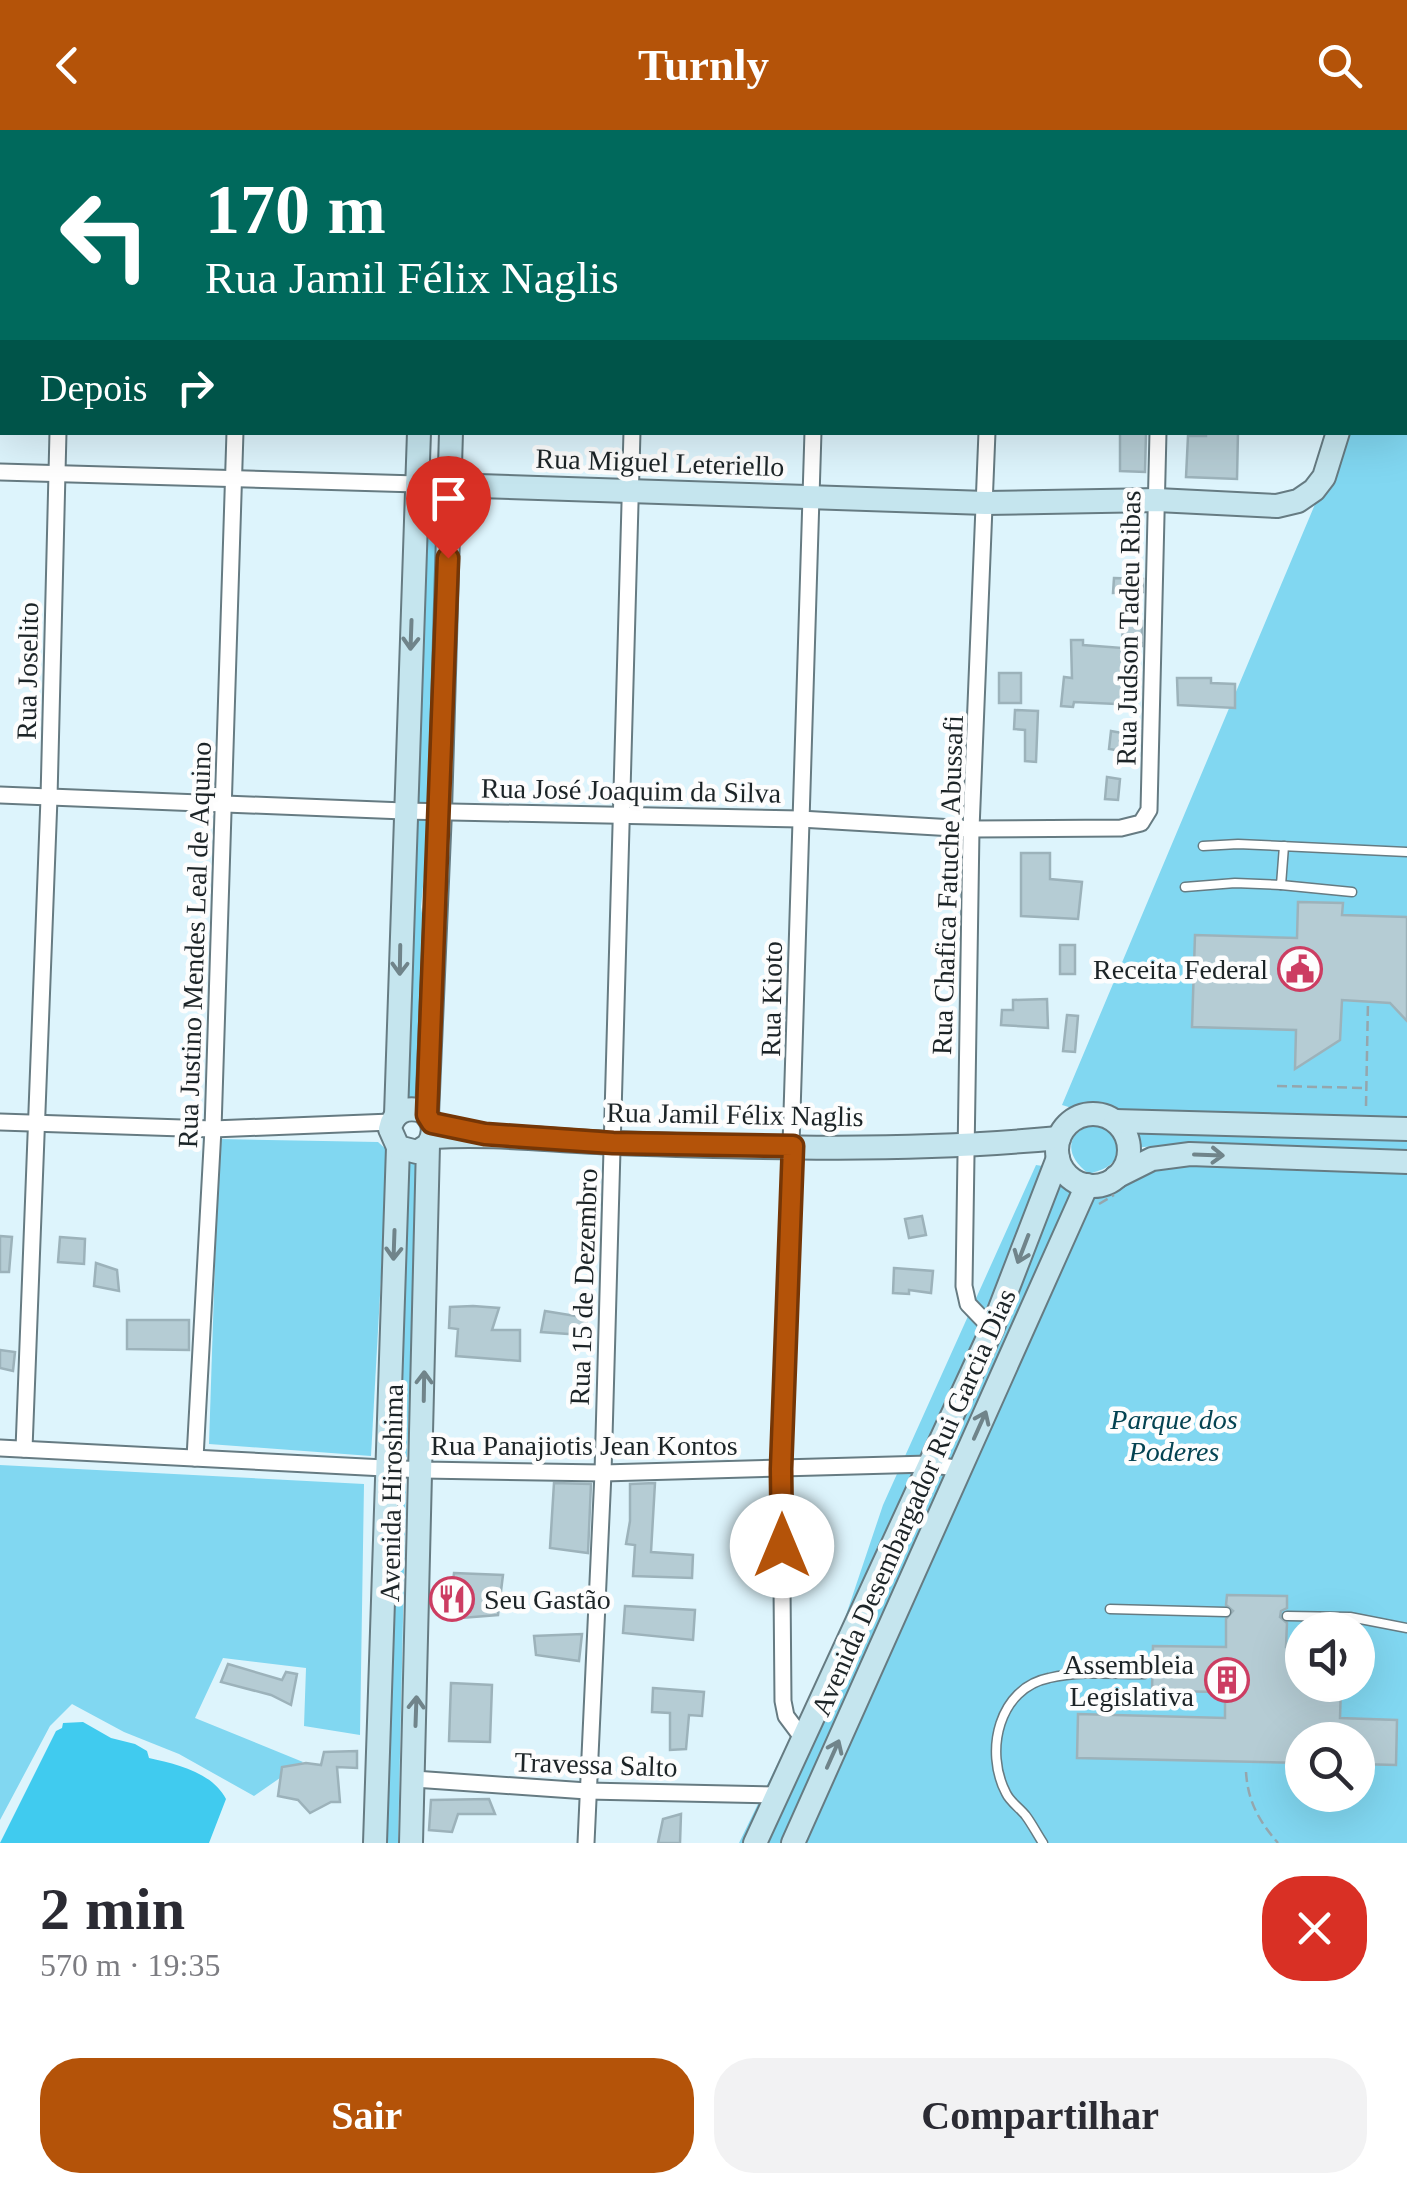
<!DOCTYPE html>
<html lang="pt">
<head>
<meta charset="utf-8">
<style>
	:root { --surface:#fff; --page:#f2f2f3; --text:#2b2b33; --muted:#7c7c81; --accent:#b45309 }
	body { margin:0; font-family:Georgia,serif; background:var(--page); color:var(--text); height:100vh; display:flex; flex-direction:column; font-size:38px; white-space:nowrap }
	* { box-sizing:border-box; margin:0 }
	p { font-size:32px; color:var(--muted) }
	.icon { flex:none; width:55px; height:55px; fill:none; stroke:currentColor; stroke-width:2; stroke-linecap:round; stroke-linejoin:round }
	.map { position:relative; height:1713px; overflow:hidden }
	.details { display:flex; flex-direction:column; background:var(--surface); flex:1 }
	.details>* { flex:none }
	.hud { position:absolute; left:0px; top:0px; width:1408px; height:305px; box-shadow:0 10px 40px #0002; background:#00695c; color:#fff; overflow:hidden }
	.fabs { position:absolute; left:1285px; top:1482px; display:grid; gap:20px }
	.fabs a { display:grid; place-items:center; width:90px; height:90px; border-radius:50%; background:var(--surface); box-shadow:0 10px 40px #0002; font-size:50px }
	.pin { position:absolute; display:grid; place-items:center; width:85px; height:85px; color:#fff; margin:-102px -42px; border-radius:50% 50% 50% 0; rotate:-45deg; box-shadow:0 0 10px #0007 }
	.pin .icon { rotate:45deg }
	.me { position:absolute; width:110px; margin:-55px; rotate:0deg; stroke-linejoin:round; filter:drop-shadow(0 0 8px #0008) }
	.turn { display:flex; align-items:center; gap:35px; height:210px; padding:0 40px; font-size:45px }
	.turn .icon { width:130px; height:130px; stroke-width:2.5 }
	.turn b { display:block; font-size:70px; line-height:85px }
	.then { display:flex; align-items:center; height:95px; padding:0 40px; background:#0003; gap:20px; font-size:38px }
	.round { display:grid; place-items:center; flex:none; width:105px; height:105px; border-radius:40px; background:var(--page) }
	.headline { display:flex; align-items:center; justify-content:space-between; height:170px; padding:0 40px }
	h1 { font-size:60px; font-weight:800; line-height:75px }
	.action { display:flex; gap:20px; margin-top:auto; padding:20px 40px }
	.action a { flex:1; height:115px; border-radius:40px; background:var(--accent); color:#fff; font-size:40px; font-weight:800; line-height:115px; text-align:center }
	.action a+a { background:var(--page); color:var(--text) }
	header { display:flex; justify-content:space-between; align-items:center; height:130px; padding:0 40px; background:var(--accent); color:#fff; font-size:45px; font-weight:800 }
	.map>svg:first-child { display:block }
</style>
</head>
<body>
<header><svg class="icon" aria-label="back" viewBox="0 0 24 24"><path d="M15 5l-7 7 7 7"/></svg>Turnly<svg class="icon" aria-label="search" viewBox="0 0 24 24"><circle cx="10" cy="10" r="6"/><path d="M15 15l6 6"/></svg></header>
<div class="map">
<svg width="1407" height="1713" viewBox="0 0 1407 1713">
	<rect width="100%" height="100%" fill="#ddf4fc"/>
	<g fill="#81d7f1" fill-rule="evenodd">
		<path d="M 1407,167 L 1407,999 L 1115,991 L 1062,975 L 1345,303 L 1405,302 Z"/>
		<path d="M 423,363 L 439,363 L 430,684 L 421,777 L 427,814 L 422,978 L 400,978 Z"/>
		<path d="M 1095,994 L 1108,998 L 1407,1002 L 1407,1020 L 1189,1013 L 1121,1019 C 1113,1035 1108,1038 1092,1043 L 1116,1047 L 1135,1036 L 1407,1032 L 1407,1713 L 739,1713 L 788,1612 L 804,1610 L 883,1375 L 1036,1035 L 1088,1043 C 1065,1026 1064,1002 1095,994 ZM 1302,1500 L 1358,1500 L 1358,1555 L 1302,1555 ZM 1302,1610 L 1358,1610 L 1358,1665 L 1302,1665 Z"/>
		<path d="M 219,1009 L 378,1012 L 388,1021 L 371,1326 L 209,1314 Z"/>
		<path d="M 401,1030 L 420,1031 L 407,1327 L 393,1328 Z"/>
		<path d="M 0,1335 L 364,1354 L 360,1605 L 304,1596 L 306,1538 L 223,1528 L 195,1588 L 303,1632 L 254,1666 L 179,1624 L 124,1602 L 72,1574 L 50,1596 L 0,1690 Z"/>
		<path d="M 400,1350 L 406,1353 L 398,1713 L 382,1713 L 393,1352 Z"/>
	</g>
	<path fill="#40cbef" d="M 83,1592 L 111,1608 L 135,1614 L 147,1621 L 149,1628 C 176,1634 212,1642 226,1669 L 209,1713 L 0,1713 L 56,1601 L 62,1598 L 63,1593 Z"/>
	<g fill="#b5ccd4" stroke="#9cb2ba" stroke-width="2.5">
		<path d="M 1120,302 L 1146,303 L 1145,342 L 1120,341 Z"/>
		<path d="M 1206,302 L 1238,302 L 1237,349 L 1186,347 L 1188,306 L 1206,306 Z"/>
		<path d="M 1114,448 L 1143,449 L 1143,462 L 1113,463 Z"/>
		<path d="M 1123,491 L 1142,491 L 1142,516 L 1137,516 L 1134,548 L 1140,549 L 1137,575 L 1074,572 L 1073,577 L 1061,576 L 1064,547 L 1072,548 L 1071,510 L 1083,510 L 1083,515 L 1122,518 Z"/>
		<rect x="999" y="543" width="22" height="30"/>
		<path d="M 1177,548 L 1211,548 L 1211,553 L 1235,554 L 1235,578 L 1178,575 Z"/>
		<path d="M 1015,580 L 1038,581 L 1036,632 L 1025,631 L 1025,600 L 1014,599 Z"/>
		<path d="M 1111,601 L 1139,606 L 1136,623 L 1109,619 Z"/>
		<path d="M 1107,647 L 1120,649 L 1118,670 L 1105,669 Z"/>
		<path d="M 1021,723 L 1050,723 L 1050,749 L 1082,752 L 1078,789 L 1021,786 Z"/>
		<path d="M 1298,772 L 1343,773 L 1342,785 L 1407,787 L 1407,891 L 1390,873 L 1342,870 L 1340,910 L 1295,939 L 1296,900 L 1192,897 L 1195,805 L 1297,808 Z"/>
		<rect x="1060" y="815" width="15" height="29"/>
		<path d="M 1047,869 L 1048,898 L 1001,895 L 1002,880 L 1013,880 L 1013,870 Z"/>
		<path d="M 1067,885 L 1078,886 L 1075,922 L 1063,921 Z"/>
		<path d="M 922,1086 L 926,1105 L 909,1108 L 905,1089 Z"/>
		<path d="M 0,1106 L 12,1107 L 9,1142 L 0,1142 Z"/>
		<path d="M 60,1107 L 85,1109 L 84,1134 L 58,1132 Z"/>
		<path d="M 96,1133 L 117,1140 L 119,1161 L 94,1156 Z"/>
		<path d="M 894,1138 L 933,1141 L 931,1163 L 909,1160 L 909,1164 L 893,1163 Z"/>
		<path d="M 473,1176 L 499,1178 L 492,1200 L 520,1200 L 520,1231 L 456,1226 L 458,1199 L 449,1198 L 450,1177 Z"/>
		<path d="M 545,1181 L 588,1188 L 582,1205 L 541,1202 Z"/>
		<path d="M 127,1190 L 189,1190 L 189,1220 L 127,1219 Z"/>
		<path d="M 0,1220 L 15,1222 L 13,1241 L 0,1238 Z"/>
		<path d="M 554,1353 L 591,1354 L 588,1423 L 550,1418 Z"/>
		<path d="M 655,1353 L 651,1422 L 693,1425 L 692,1448 L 633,1446 L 635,1415 L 626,1414 L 630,1391 L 630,1354 Z"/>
		<path d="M 454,1443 L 503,1445 L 498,1485 L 449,1489 Z"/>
		<path d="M 1227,1465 L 1287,1466 L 1287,1478 L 1281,1481 L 1280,1487 L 1287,1493 L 1286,1517 L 1302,1517 L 1302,1555 L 1341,1555 L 1340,1588 L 1397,1590 L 1396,1635 L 1358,1634 L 1358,1610 L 1302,1610 L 1302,1633 L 1077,1628 L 1078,1584 L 1225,1588 L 1225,1562 L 1152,1561 L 1153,1516 L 1226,1517 L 1226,1489 L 1233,1481 L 1226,1475 Z"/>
		<path d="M 625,1476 L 695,1480 L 693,1510 L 623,1503 Z"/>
		<path d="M 582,1504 L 579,1531 L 536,1525 L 534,1506 Z"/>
		<path d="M 228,1534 L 282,1550 L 286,1542 L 297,1544 L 291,1575 L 271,1565 L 221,1552 Z"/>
		<path d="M 451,1553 L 492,1555 L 490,1612 L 449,1611 Z"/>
		<path d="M 653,1558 L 704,1562 L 702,1586 L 689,1585 L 686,1619 L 670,1620 L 670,1583 L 652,1582 Z"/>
		<path d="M 357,1621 L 357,1638 L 337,1637 L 340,1672 L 331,1672 L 310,1683 L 298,1670 L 278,1666 L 282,1637 L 306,1633 L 321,1635 L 324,1622 Z"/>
		<path d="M 489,1669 L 495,1684 L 458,1684 L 452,1702 L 429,1700 L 431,1670 Z"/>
		<path d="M 681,1684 L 680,1713 L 658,1713 L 663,1689 Z"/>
	</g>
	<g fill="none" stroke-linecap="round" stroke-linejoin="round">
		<g stroke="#667b82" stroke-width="11">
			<g id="lane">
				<path d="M 1203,716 L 1238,714 L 1407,722"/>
				<path d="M 1281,755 L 1352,762"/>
				<path d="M 1185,757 L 1235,753 L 1281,755 L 1284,716"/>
				<path d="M 1110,1479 L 1226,1482"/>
				<path d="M 1287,1486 L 1350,1487 L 1407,1498"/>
				<path d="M 1043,1713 C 1037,1704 1032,1694 1026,1686 C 1020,1678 1010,1672 1006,1663 C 984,1621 999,1558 1049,1548 C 1080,1541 1113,1544 1144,1544"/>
			</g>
		</g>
		<g stroke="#667b82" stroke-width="19">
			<g id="street">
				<path d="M 247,2 L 247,0"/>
				<path d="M 641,2 L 641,0"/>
				<path d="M 820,2 L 820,0"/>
				<path d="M 992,2 L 992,0"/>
				<path d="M 1167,2 L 1167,0"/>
				<path d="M 987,302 L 971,699 L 964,1156 L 968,1174 L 992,1199"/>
				<path d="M 0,342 L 417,354"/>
				<path d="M 0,665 L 404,681 L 800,689 L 971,699 L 1121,698 L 1141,693 L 1149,680 L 1158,302"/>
				<path d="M 0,992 L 213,999 L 391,992"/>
				<path d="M 0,1318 L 423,1340 L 603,1343 L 929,1334 L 961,1339"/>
				<path d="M 24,1319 L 49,668 L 58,302"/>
				<path d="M 195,1328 L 213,999 L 235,302"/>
				<path d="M 804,1610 L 786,1586 L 783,1571 L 781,1339 L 813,302"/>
				<path d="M 414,1649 L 587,1661 L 777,1665"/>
				<path d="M 586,1713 L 603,1343 L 632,302"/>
			</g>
		</g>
		<g stroke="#667b82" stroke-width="26">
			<g id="secondary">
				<path d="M 427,2 L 427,0"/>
				<path d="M 457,2 L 457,0"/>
				<path d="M 1348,2 L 1348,0"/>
				<path d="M 1397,2 L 1397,0"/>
				<path d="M 417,354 L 986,373 L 1157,370 L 1277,376 L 1298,371 L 1314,360 L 1324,347 L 1338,302"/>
				<circle cx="1093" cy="1020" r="36"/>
				<path d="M 396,985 L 419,302"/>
				<path d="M 427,985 L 440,681 L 451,302"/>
				<path d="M 1115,991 L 1407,999"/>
				<path d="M 433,1007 C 494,1003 554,1011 616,1013 C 763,1018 912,1022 1059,1008"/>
				<path d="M 1116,1047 L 1152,1029 L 1190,1024 L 1407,1032"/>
				<path d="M 375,1713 L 398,1017"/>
				<path d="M 411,1713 L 428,1015 C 436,1002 434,990 422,981 C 405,976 393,983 390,999 L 398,1017 L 417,1022 L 428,1015"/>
				<path d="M 755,1713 L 992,1199 L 1058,1028"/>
				<path d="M 793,1713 L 1087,1055"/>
			</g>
		</g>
		<g stroke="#95a6ad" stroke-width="2.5" stroke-dasharray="10 5" stroke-linecap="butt">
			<path d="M 1277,956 L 1365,958"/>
			<path d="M 1366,976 L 1368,871"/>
			<path d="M 1099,1074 L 1114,1065"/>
			<path d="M 1246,1642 C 1248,1672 1259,1691 1278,1713"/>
		</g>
		<use href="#lane" stroke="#fff" stroke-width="8"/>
		<use href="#street" stroke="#fff" stroke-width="15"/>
		<use href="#secondary" stroke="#c5e5ee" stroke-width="22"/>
	</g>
	<defs><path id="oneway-shaft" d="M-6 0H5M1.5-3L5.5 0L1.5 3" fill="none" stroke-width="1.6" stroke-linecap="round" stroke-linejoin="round" transform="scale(2.5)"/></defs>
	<g stroke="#70848a">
		<use href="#oneway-shaft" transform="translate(411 505) rotate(92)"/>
		<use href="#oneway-shaft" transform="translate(400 830) rotate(91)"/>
		<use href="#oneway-shaft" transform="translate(1209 1025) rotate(2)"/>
		<use href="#oneway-shaft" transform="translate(394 1115) rotate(92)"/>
		<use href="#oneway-shaft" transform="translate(1023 1119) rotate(111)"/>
		<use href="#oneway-shaft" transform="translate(424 1256) rotate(-89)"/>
		<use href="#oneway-shaft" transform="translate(980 1295) rotate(-66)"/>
		<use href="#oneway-shaft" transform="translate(416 1581) rotate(-88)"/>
		<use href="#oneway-shaft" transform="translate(833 1624) rotate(-66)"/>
	</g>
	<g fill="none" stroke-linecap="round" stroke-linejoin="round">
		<g stroke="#753606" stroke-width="25">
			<path id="route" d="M 448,428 L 427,985 L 432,993 L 485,1004 L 613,1013 L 793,1016 L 781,1339 L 782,1416"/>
		</g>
		<use href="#route" stroke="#b45309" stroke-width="18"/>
	</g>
	<defs>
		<g id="civic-ring" transform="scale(2.25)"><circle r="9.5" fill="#fdfdfd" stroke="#cc3d62" stroke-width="1.5"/><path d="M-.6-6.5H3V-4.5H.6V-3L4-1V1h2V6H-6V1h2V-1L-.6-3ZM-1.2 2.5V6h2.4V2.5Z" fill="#cc3d62"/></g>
		<g id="restaurant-ring" transform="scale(2.25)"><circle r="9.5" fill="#fdfdfd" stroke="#cc3d62" stroke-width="1.5"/><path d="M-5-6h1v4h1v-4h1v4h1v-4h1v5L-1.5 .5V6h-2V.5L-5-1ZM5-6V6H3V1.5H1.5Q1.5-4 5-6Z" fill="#cc3d62"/></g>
		<g id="building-ring" transform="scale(2.25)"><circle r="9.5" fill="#fdfdfd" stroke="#cc3d62" stroke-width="1.5"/><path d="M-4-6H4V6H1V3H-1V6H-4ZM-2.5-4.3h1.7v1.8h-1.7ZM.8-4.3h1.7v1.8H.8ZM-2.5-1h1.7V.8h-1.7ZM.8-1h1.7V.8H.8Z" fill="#cc3d62"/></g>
	</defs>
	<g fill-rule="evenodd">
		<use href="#civic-ring" x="1300" y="839"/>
		<use href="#restaurant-ring" x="452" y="1469"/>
		<use href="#building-ring" x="1227" y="1550"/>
	</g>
	<g text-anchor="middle" stroke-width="9" stroke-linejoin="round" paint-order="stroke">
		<g font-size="28" fill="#1c2427" stroke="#fdfdfd">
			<text transform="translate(660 332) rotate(2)" y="10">Rua Miguel Leteriello</text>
			<text transform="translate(1128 498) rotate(-89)" y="10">Rua Judson Tadeu Ribas</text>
			<text transform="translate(27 541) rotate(-89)" y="10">Rua Joselito</text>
			<text transform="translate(631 660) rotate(1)" y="10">Rua José Joaquim da Silva</text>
			<text transform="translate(947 755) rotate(-88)" y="10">Rua Chafica Fatuche Abussafi</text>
			<text transform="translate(194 815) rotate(-88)" y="10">Rua Justino Mendes Leal de Aquino</text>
			<text transform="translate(771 869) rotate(-89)" y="10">Rua Kioto</text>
			<text transform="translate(735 984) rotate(1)" y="10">Rua Jamil Félix Naglis</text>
			<text transform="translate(583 1157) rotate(-88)" y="10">Rua 15 de Dezembro</text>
			<text x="584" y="1325">Rua Panajiotis Jean Kontos</text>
			<text transform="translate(391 1363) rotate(-89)" y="10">Avenida Hiroshima</text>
			<text transform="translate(913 1372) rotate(-66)" y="10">Avenida Desembargador Rui Garcia Dias</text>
			<text transform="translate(596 1634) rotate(2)" y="10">Travessa Salto</text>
		</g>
		<g font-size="28" fill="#1c2427" stroke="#fdfdfd" text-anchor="end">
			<text x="1268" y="849">Receita Federal</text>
			<text x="484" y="1479" text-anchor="start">Seu Gastão</text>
			<text x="1194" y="1544">Assembleia<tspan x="1194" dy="32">Legislativa</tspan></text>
		</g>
		<g font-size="28" font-style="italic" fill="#044352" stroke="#fdfdfd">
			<text x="1174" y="1299">Parque dos<tspan x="1174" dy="32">Poderes</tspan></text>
		</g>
	</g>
</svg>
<div class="fabs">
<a><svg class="icon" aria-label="sound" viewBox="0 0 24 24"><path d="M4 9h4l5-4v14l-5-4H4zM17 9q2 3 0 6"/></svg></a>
<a><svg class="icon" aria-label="search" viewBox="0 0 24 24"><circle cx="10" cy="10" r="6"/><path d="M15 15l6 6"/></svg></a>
</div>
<div class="pin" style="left:448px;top:428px;background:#d93025"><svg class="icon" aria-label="arrive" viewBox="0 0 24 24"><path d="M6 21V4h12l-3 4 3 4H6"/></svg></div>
<svg class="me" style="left:782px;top:1416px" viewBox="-20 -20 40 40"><circle r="19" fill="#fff"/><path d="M0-13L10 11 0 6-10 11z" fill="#b45309"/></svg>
<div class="hud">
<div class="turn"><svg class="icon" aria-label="left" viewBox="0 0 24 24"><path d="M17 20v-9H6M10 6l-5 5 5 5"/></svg><div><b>170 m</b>Rua Jamil Félix Naglis</div></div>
<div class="then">Depois<svg class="icon" aria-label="right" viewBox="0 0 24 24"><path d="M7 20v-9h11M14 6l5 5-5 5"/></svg></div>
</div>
</div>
<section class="details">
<div class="headline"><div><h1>2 min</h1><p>570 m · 19:35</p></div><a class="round" style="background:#d93025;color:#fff"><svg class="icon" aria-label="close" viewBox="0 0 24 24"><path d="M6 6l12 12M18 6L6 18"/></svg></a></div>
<div class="action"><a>Sair</a><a>Compartilhar</a></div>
</section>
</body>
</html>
